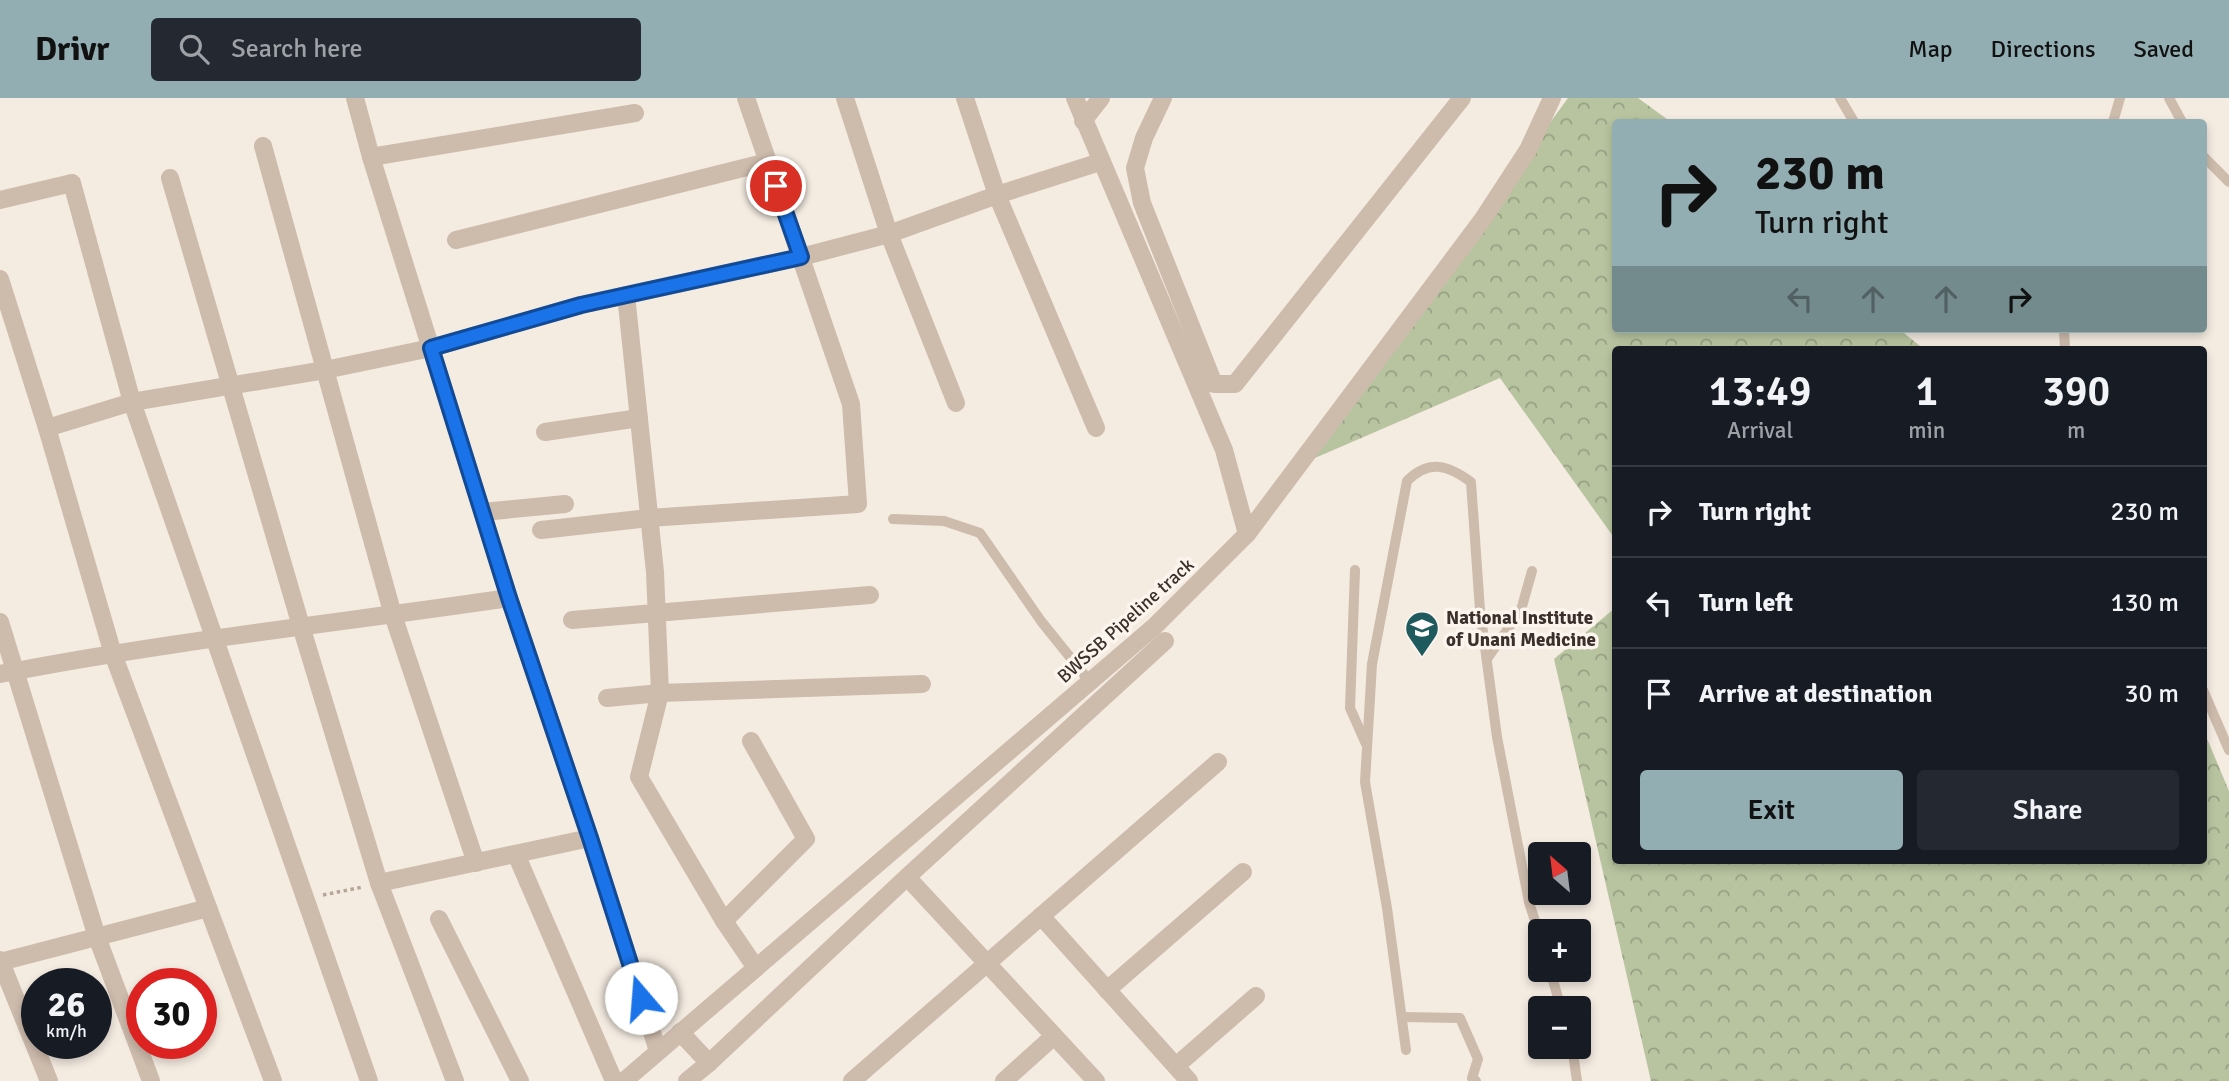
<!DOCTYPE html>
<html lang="en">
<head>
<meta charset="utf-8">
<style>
	:root { --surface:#171b24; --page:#242831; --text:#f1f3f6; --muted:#9ea1a6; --line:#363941; --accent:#92aeb2 }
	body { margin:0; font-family:Signika,sans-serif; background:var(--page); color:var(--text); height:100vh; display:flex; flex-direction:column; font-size:26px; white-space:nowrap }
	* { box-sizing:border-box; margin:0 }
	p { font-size:23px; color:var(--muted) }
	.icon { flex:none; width:38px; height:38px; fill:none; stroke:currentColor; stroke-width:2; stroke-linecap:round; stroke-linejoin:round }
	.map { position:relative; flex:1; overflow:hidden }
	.side { position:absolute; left:1612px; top:248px; width:595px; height:518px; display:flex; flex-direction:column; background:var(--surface); border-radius:7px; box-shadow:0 4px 10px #0003 }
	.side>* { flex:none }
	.banner { position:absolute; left:1612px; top:21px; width:595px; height:214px; border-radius:7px; box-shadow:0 4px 10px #0003; background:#92aeb2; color:#111; overflow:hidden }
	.needle { width:46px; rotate:332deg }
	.controls { position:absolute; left:1528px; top:744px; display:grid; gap:14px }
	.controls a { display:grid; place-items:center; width:63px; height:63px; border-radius:7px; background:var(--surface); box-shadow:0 4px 10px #0003; font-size:35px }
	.speed { position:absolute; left:21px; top:870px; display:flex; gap:14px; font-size:35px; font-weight:700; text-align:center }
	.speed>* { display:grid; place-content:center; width:91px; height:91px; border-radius:50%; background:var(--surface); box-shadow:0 4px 10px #0003; line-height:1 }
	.speed small { font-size:18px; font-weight:400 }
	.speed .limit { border:10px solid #d22; background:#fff; color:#111 }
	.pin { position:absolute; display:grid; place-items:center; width:60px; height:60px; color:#fff; margin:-30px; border:4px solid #fff; border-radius:50%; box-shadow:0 2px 7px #0007 }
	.me { position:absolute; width:77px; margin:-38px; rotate:342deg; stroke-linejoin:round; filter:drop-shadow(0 0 5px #0008) }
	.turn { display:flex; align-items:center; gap:24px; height:147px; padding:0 28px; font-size:32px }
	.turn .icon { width:91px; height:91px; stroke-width:2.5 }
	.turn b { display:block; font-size:49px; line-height:60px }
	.lanes { display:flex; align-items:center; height:66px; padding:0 28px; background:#0003; justify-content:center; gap:35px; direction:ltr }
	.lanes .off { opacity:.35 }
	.eta { display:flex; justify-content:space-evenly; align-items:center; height:119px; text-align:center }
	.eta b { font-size:42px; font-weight:600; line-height:49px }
	.action { display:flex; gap:14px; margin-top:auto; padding:14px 28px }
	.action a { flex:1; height:80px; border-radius:7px; background:var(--accent); color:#111; font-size:28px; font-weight:600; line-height:80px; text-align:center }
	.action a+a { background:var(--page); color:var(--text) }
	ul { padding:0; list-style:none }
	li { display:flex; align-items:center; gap:21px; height:91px; padding:0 28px; border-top:2px solid var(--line) }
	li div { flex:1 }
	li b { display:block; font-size:26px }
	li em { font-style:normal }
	header { display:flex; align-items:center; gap:42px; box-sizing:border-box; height:98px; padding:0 35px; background:var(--accent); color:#111 }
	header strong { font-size:33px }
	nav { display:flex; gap:38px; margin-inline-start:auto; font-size:24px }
	.search { width:490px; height:63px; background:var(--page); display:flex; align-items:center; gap:18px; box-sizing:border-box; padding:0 24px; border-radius:7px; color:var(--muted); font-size:26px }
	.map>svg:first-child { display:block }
</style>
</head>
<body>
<header>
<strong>Drivr</strong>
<div class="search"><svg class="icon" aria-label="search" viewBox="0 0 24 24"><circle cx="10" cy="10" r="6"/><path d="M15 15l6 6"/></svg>Search here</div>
<nav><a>Map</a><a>Directions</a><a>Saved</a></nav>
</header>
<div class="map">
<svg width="2229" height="983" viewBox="0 0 2229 983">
	<defs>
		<pattern id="forest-crowns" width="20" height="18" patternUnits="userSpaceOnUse" patternTransform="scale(1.75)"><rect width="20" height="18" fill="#b8c4a0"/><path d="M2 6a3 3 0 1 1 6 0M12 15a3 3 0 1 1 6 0" fill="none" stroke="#97a083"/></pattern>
	</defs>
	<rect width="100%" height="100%" fill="#f4ebe1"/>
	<g fill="url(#forest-crowns)">
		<path d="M 1568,0 L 1638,0 L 1671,24 L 1615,24 L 1615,231 L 1899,231 L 1925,252 L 1615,252 L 1615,441 L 1500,280 L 1301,366 Z"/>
		<path d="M 1615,510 L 1615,763 L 2203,763 L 2203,631 L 2229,693 L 2229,983 L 1651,983 L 1554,561 Z"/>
	</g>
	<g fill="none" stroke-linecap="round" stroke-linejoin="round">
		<path stroke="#b9a596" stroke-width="3.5" stroke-dasharray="3.5 3.5" stroke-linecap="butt" d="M 323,797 L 363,789"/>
		<g stroke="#cdbbac" stroke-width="10">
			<path d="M 1840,0 L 1854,24"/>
			<path d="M 2169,0 L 2182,24"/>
			<path d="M 2113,24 L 2120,0"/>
			<path d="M 2203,58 L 2229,84"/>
			<path d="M 2064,231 L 2065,252"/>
			<path d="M 893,421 L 944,423 L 980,435 L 1041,523 L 1090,584"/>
			<path d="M 1355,472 L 1350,610 L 1366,646"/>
			<path d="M 1487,561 L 1521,512 L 1532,473"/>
			<path d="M 2203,592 L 2229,652"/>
			<path d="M 1550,872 L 1561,910"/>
			<path d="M 1402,919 L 1460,920 L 1478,961 L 1472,980 L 1476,983"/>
			<path d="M 1572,948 L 1577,983"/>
			<path d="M 1406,952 L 1387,810 L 1365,684 L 1372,566 L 1407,383 C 1429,361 1448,367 1471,384 L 1480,512 L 1497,639 L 1529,804 L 1540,839"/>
		</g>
		<g stroke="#cdbbac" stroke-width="18">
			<path d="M 355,0 L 371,59 L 509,500 L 590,740 L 658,953"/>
			<path d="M 845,0 L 889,136 L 956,305"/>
			<path d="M 965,0 L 997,97 L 1096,330"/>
			<path d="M 1075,0 L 1224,352 L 1247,436"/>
			<path d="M 1163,0 L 1144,40 L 1135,70 L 1142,105 L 1214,286 L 1235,286 L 1462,0"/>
			<path d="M 1083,23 L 1101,0"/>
			<path d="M 263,48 L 393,517 L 476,765"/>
			<path d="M 371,59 L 635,15"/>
			<path d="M 170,80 L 301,528 L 379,785 L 455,983"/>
			<path d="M 0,102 L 72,85 L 132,304 L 369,983"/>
			<path d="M 456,142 L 767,64"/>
			<path d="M 0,181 L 47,330 L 113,556 L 273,983"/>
			<path d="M 626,197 L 655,474 L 660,595 L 639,679 L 724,823 L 756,870"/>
			<path d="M 47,330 L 132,304 L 325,272 L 431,250 L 581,207 L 801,159 L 889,136 L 997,97 L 1100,64"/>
			<path d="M 545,334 L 639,320"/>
			<path d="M 483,414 L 565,406"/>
			<path d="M 541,432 L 649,420 L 858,406 L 851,306 L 746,0"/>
			<path d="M 572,522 L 870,497"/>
			<path d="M 0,524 L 97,839 L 151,983"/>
			<path d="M 0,576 C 168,543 339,525 509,500"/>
			<path d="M 607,600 L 660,595 L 922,586"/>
			<path d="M 516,756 L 614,983"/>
			<path d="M 907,779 L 1096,983"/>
			<path d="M 379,785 L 590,740"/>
			<path d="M 1041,818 L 1189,983"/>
			<path d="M 439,821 L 520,983"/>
			<path d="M 724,823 L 806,741 L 751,643"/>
			<path d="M 0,862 L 49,983"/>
			<path d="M 0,864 L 208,810"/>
			<path d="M 1107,892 L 1243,774"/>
			<path d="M 680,934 L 709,965"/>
			<path d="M 1176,968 L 1256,898"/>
			<path d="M 687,983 L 709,965 L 907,779 L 1165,543"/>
			<path d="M 852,983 L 1218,664"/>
			<path d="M 1004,983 L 1054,938"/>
		</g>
		<path stroke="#cdbbac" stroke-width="18" d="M 624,983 L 1155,528 L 1247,436 L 1483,121 L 1528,52 L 1552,0"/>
	</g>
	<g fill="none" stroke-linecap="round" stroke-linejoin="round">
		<g stroke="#114b97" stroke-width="18">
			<path id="route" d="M 641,900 L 590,740 L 509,500 L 431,250 L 581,207 L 801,159 L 776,88"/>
		</g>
		<use href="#route" stroke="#1a73e8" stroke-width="12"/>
	</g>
	<defs>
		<g id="university-pin" transform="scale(1.75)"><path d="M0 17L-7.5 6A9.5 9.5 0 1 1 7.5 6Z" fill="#1f5a5e" stroke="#fbf5ee"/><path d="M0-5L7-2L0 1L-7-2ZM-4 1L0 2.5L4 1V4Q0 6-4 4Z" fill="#fff"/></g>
	</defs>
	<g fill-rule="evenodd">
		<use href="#university-pin" x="1422" y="530"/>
	</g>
	<g text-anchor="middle" stroke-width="7" stroke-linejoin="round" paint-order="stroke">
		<g font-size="19" font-weight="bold" fill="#3b302b" stroke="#fbf5ee" text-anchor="start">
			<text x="1446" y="526">National Institute<tspan x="1446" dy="22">of Unani Medicine</tspan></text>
		</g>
		<g font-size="19" fill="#3b302b" stroke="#fbf5ee">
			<text transform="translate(1125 522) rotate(-42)" y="7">BWSSB Pipeline track</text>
		</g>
	</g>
</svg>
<div class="controls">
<a><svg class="needle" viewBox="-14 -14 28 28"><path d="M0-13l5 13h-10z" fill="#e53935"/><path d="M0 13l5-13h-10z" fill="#9ea1a6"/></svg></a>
<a>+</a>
<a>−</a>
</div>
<div class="speed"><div>26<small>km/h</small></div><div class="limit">30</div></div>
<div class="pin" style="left:776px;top:88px;background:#d93025"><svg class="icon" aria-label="arrive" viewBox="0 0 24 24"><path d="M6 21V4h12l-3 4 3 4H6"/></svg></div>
<svg class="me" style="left:641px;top:900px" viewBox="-20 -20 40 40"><circle r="19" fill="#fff"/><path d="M0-13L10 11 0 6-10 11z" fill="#1a73e8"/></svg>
<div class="banner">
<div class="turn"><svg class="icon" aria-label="right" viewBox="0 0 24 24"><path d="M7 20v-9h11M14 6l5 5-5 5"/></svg><div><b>230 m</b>Turn right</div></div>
<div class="lanes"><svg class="icon off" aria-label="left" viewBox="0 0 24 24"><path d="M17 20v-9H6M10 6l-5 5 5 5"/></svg><svg class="icon off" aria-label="ahead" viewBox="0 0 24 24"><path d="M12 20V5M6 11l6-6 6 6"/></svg><svg class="icon off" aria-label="ahead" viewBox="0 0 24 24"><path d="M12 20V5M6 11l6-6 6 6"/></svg><svg class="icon" aria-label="right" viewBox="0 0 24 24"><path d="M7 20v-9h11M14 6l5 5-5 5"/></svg></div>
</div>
<section class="side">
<div class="eta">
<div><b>13:49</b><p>Arrival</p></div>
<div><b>1</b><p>min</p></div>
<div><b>390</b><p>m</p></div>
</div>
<ul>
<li><svg class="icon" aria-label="right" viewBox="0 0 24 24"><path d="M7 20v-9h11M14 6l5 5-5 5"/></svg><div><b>Turn right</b></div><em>230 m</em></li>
<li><svg class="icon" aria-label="left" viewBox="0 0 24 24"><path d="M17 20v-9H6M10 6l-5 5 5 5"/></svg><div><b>Turn left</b></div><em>130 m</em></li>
<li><svg class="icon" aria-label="arrive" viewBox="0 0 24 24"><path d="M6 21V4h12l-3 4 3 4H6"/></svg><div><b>Arrive at destination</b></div><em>30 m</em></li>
</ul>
<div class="action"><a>Exit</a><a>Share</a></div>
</section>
</div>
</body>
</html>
